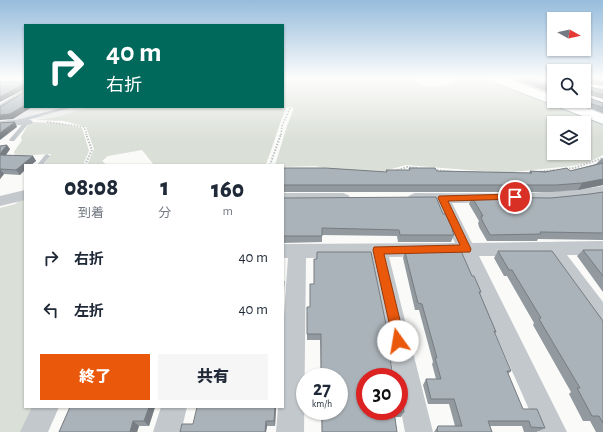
<!DOCTYPE html>
<html lang="ja">
<head>
<meta charset="utf-8">
<style>
	:root { --surface:#fff; --page:#f6f6f7; --text:#1f2937; --muted:#747a83; --accent:#ea580c }
	body { margin:0; font-family:"Alegreya Sans","Noto Sans JP",sans-serif; background:var(--page); color:var(--text); height:100vh; display:flex; flex-direction:column; font-size:15px; white-space:nowrap }
	* { box-sizing:border-box; margin:0 }
	p { font-size:13px; color:var(--muted) }
	.icon { flex:none; width:22px; height:22px; fill:none; stroke:currentColor; stroke-width:2; stroke-linecap:round; stroke-linejoin:round }
	.map { position:relative; flex:1; overflow:hidden }
	.sheet { position:absolute; left:24px; top:164px; width:260px; height:244px; display:flex; flex-direction:column; background:var(--surface); border-radius:0px; box-shadow:0 1px 3px #0004 }
	.sheet>* { flex:none }
	.top-card { position:absolute; left:24px; top:24px; width:260px; height:84px; border-radius:0px; box-shadow:0 1px 3px #0004; background:#00695c; color:#fff; overflow:hidden }
	.needle { width:26px; rotate:98deg }
	.tools { position:absolute; left:547px; top:12px; display:grid; gap:8px }
	.tools a { display:grid; place-items:center; width:44px; height:44px; border-radius:0px; background:var(--surface); box-shadow:0 1px 3px #0004; font-size:20px }
	.speed { position:absolute; left:296px; top:368px; display:flex; gap:8px; font-size:20px; font-weight:700; text-align:center }
	.speed>* { display:grid; place-content:center; width:52px; height:52px; border-radius:50%; background:var(--surface); box-shadow:0 1px 3px #0004; line-height:1 }
	.speed small { font-size:10px; font-weight:400 }
	.speed .limit { border:6px solid #d22; background:#fff; color:#111 }
	.pin { position:absolute; display:grid; place-items:center; width:34px; height:34px; color:#fff; margin:-17px; border:2px solid #fff; border-radius:50%; box-shadow:0 1px 4px #0007 }
	.me { position:absolute; width:44px; margin:-22px; rotate:347deg; stroke-linejoin:round; filter:drop-shadow(0 0 3px #0008) }
	.turn { display:flex; align-items:center; gap:14px; height:84px; padding:0 16px; font-size:18px }
	.turn .icon { width:52px; height:52px; stroke-width:2.5 }
	.turn b { display:block; font-size:28px; line-height:34px }
	.eta { display:flex; justify-content:space-evenly; align-items:center; height:68px; text-align:center }
	.eta b { font-size:24px; font-weight:800; line-height:28px }
	.cta { display:flex; gap:8px; margin-top:auto; padding:8px 16px }
	.cta a { flex:1; height:46px; border-radius:0px; background:var(--accent); color:#fff; font-size:16px; font-weight:800; line-height:46px; text-align:center }
	.cta a+a { background:var(--page); color:var(--text) }
	ul { padding:0; list-style:none }
	li { display:flex; align-items:center; gap:12px; height:52px; padding:0 16px }
	li div { flex:1 }
	li b { display:block; font-size:15px }
	li em { font-style:normal }
	.map>svg:first-child { display:block }
</style>
</head>
<body>
<div class="map">
<svg width="603" height="432" viewBox="0 0 603 432">
	<rect width="100%" height="100%" fill="#fafaf8"/>
	<path fill="#e8e9e9" d="M 41,107 L 88,107 L 57,117 L 5,122 L 22,109 Z"/>
	<g fill="#dadfd7" fill-rule="evenodd">
		<path d="M 283,79 L 416,79 L 421,85 C 434,87 446,89 456,79 L 487,79 L 603,124 L 603,155 L 587,163 L 571,166 L 504,173 L 406,165 L 384,171 L 340,171 L 315,166 L 283,167 L 283,165 L 275,165 L 287,126 L 294,108 L 287,107 C 278,125 274,145 266,164 L 264,165 L 154,165 L 142,150 L 108,156 L 102,161 L 107,165 L 87,165 L 94,149 L 86,127 L 64,121 L 35,120 L 57,117 L 88,107 L 283,107 ZM 554,123 L 584,123 L 584,153 L 554,153 Z"/>
		<path d="M 32,122 L 57,123 L 82,128 L 89,151 L 83,165 L 44,165 L 51,154 L 15,156 L 14,152 L 22,140 L 21,137 L 29,123 Z"/>
		<path d="M 25,197 L 25,407 L 37,407 L 24,432 L 0,432 L 0,208 L 15,204 Z"/>
	</g>
	<g fill="none" stroke-linecap="round" stroke-linejoin="round">
		<g stroke="#b3babf" stroke-width="2">
			<path id="secondary" d="M 492,79 L 509,79 L 554,96 L 554,101 L 568,101 L 603,114 L 603,124 L 494,82 Z"/>
		</g>
		<g stroke="#bbbfc2" stroke-width="1.5" stroke-dasharray="1.5 1.5" stroke-linecap="butt">
			<path d="M 47,122 L 84,127 L 87,135"/>
			<path d="M 281,135 L 282,126 L 290,108"/>
		</g>
		<g stroke="#bbbfc2" stroke-width="2" stroke-dasharray="1.5 1.5" stroke-linecap="butt">
			<path d="M 85,165 L 92,150 L 86,134"/>
			<path d="M 270,165 L 281,134"/>
			<path d="M 566,169 L 574,168 L 603,158"/>
			<path d="M 434,170 L 453,172"/>
			<path d="M 395,171 L 407,167 L 417,168"/>
			<path d="M 520,174 L 555,170"/>
		</g>
		<g fill="#c3c8cc" fill-rule="evenodd">
			<path d="M 64,107 L 73,107 L 27,120 L 30,122 L 14,141 L 10,141 L 9,140 L 25,121 L 13,123 L 13,121 Z"/>
			<path d="M 47,154 L 50,156 L 43,165 L 37,165 L 45,155 Z"/>
		</g>
		<g fill="#c3c8cc" fill-rule="evenodd">
			<path d="M 0,79 L 25,79 L 25,84 L 0,85 Z"/>
			<path d="M 528,79 L 541,79 L 554,84 L 554,90 L 529,81 Z"/>
			<path d="M 25,89 L 25,96 L 0,112 L 0,104 Z"/>
			<path d="M 27,119 L 31,120 L 33,122 L 31,124 L 0,127 L 0,121 Z"/>
			<path d="M 603,186 L 603,196 C 553,204 502,202 452,203 L 472,243 L 603,241 L 603,255 L 567,255 L 603,302 L 603,328 L 595,325 L 547,256 L 479,256 L 567,432 L 539,432 L 461,256 L 389,257 L 433,432 L 405,432 L 399,400 L 399,377 L 394,377 L 371,257 L 306,258 L 304,432 L 276,432 L 278,407 L 283,407 L 283,330 L 288,258 L 283,258 L 283,244 L 455,243 L 437,203 L 410,201 L 407,198 L 410,195 L 415,193 C 477,193 541,196 603,186 Z"/>
			<path d="M 25,190 L 25,200 L 0,206 L 0,196 Z"/>
			<path d="M 283,193 L 343,193 L 348,195 L 351,198 L 348,201 L 343,203 L 283,203 Z"/>
			<path d="M 32,407 L 59,407 L 48,432 L 20,432 Z"/>
			<path d="M 161,407 L 187,407 L 181,432 L 153,432 Z"/>
		</g>
		<use href="#secondary" fill="#fff" fill-rule="evenodd"/>
	</g>
	<g fill="#929a9f">
		<path d="M 513,79 L 531,79 L 554,87 L 554,94 Z"/>
		<path d="M 545,79 L 554,79 L 554,82 Z"/>
		<path d="M 584,79 L 603,79 L 603,86 L 585,83 L 585,86 L 603,90 L 603,99 L 586,94 L 586,97 L 603,103 L 603,113 L 572,101 L 584,101 Z"/>
		<path d="M 0,146 L 10,149 L 6,155 L 33,156 L 36,161 L 31,165 L 25,165 L 20,175 L 4,174 L 0,179 Z"/>
		<path d="M 603,158 L 603,185 L 578,190 L 552,192 L 283,192 L 283,168 L 386,172 L 386,170 L 409,170 L 409,168 L 437,171 L 529,173 L 530,171 L 570,171 L 596,164 L 600,160 Z"/>
		<path d="M 603,192 L 603,240 L 538,239 L 537,241 L 487,241 L 479,227 L 478,223 L 479,221 L 469,204 L 472,197 L 551,198 L 590,194 Z"/>
		<path d="M 283,198 L 443,214 L 453,230 L 453,232 L 454,235 L 451,242 L 398,242 L 397,236 L 322,235 L 322,242 L 283,243 Z"/>
		<path d="M 583,250 L 603,250 L 603,292 L 577,256 Z"/>
		<path d="M 498,251 L 603,321 L 603,432 L 596,432 L 590,421 L 583,421 L 569,394 L 571,392 L 533,325 L 534,323 L 507,276 L 504,276 L 494,258 Z"/>
		<path d="M 317,252 L 393,358 L 390,363 L 393,377 L 404,412 L 401,417 L 395,417 L 397,432 L 322,432 L 321,411 L 339,411 L 339,377 L 321,377 L 320,340 L 307,340 L 307,307 L 310,307 L 314,284 Z"/>
		<path d="M 405,252 L 472,276 L 481,292 L 480,294 L 496,332 L 494,334 L 511,371 L 508,374 L 523,409 L 545,428 L 537,432 L 524,432 L 522,426 L 490,426 L 492,432 L 434,432 L 438,426 L 455,426 L 449,404 L 428,404 L 423,385 L 426,379 L 436,379 L 432,364 L 433,362 L 419,310 L 415,310 L 403,258 Z"/>
		<path d="M 70,407 L 155,407 L 149,426 L 139,426 L 137,432 L 59,432 Z"/>
		<path d="M 276,407 L 275,426 L 267,426 L 266,432 L 180,432 L 193,424 Z"/>
	</g>
	<g fill="#777d82">
		<path d="M 24,84 L 25,89 L 0,102 L 0,97 Z"/>
		<path d="M 25,105 L 25,107 L 32,107 L 13,119 L 0,120 L 0,115 Z"/>
		<path d="M 15,122 L 17,127 L 0,140 L 0,133 Z"/>
		<path d="M 7,145 L 10,149 L 3,159 L 0,155 L 0,154 Z"/>
		<path d="M 33,156 L 36,161 L 31,165 L 25,165 L 25,170 L 20,175 L 16,170 Z"/>
		<path d="M 0,169 L 4,174 L 0,179 Z"/>
		<path d="M 603,179 L 603,185 L 578,190 L 582,183 Z"/>
		<path d="M 284,253 L 284,260 L 283,273 L 283,261 Z"/>
		<path d="M 284,281 L 284,287 L 283,317 L 283,302 Z"/>
		<path d="M 149,407 L 155,407 L 149,426 L 144,421 Z"/>
		<path d="M 275,407 L 276,407 L 275,426 L 274,421 Z"/>
		<path d="M 133,421 L 139,426 L 137,432 L 130,432 Z"/>
		<path d="M 266,421 L 267,426 L 266,432 L 265,432 Z"/>
	</g>
	<g fill="#aab3b9" stroke="#777d82">
		<path d="M 24,79 L 25,79 L 25,105 L 10,114 L 0,115 L 0,107 L 23,93 L 24,84 L 0,97 L 0,82 L 23,82 L 24,80 Z"/>
		<path d="M 525,79 L 531,79 L 554,87 L 554,90 Z"/>
		<path d="M 584,79 L 586,79 L 585,80 L 585,86 L 603,90 L 603,95 L 585,89 L 586,97 L 603,103 L 603,108 L 584,101 Z"/>
		<path d="M 588,79 L 603,79 L 603,82 Z"/>
		<path d="M 15,122 L 0,133 L 0,123 Z"/>
		<path d="M 7,145 L 0,154 L 0,146 Z"/>
		<path d="M 0,155 L 33,156 L 16,170 L 0,169 Z"/>
		<path d="M 603,163 L 603,179 L 582,183 L 556,185 L 283,185 L 283,168 L 325,168 L 387,172 L 386,170 L 410,170 L 409,168 L 435,168 L 437,171 L 532,173 L 530,171 L 545,172 L 567,168 L 570,171 Z"/>
		<path d="M 603,192 L 603,233 L 542,232 L 540,232 L 541,234 L 490,235 L 482,220 L 481,216 L 483,216 L 472,197 L 551,198 L 590,194 Z"/>
		<path d="M 436,197 L 443,214 L 446,214 L 453,230 L 452,230 L 454,235 L 400,235 L 399,230 L 322,228 L 322,236 L 283,236 L 283,198 Z"/>
		<path d="M 583,250 L 603,250 L 603,276 Z"/>
		<path d="M 461,251 L 472,276 L 474,276 L 481,292 L 479,292 L 496,332 L 494,331 L 511,371 L 507,371 L 523,409 L 537,409 L 545,428 L 531,427 L 529,421 L 488,421 L 492,432 L 438,432 L 437,429 L 438,426 L 462,426 L 454,399 L 431,399 L 426,379 L 441,379 L 435,358 L 437,358 L 422,304 L 418,303 L 405,252 Z"/>
		<path d="M 498,251 L 552,251 L 603,321 L 603,423 L 599,416 L 592,416 L 577,388 L 580,388 L 539,319 L 541,318 L 512,270 L 509,270 Z"/>
		<path d="M 317,252 L 371,252 L 393,358 L 390,358 L 393,377 L 365,377 L 365,411 L 399,411 L 399,384 L 404,412 L 394,412 L 397,432 L 322,432 L 322,411 L 339,411 L 339,377 L 321,377 L 321,334 L 307,334 L 307,307 L 310,307 L 310,284 L 314,284 L 314,259 L 317,259 Z"/>
		<path d="M 283,281 L 284,281 L 283,302 Z"/>
		<path d="M 70,407 L 149,407 L 144,421 L 133,421 L 130,432 L 59,432 Z"/>
		<path d="M 197,407 L 275,407 L 274,421 L 266,421 L 265,432 L 180,432 L 182,424 L 193,424 Z"/>
	</g>
	<linearGradient id="sky" x2="0" y2="1"><stop stop-color="#96bcdc"/><stop offset="0.56" stop-color="#fdfdfc"/><stop offset="1" stop-color="#fdfdfc" stop-opacity="0"/></linearGradient>
	<rect width="603" height="140" fill="url(#sky)"/>
	<path fill="#ea580c" stroke="#983908" d="M 515,194 L 519,197 L 518,199 L 448,201 L 471,249 L 470,252 L 384,254 L 405,341 L 403,345 L 398,347 L 394,345 L 373,250 L 374,247 L 460,245 L 438,198 L 439,196 Z"/>
</svg>
<div class="tools">
<a><svg class="needle" viewBox="-14 -14 28 28"><path d="M0-13l5 13h-10z" fill="#e53935"/><path d="M0 13l5-13h-10z" fill="#747a83"/></svg></a>
<a><svg class="icon" aria-label="search" viewBox="0 0 24 24"><circle cx="10" cy="10" r="6"/><path d="M15 15l6 6"/></svg></a>
<a><svg class="icon" aria-label="layers" viewBox="0 0 24 24"><path d="M12 4l9 5-9 5-9-5zM3 14l9 5 9-5"/></svg></a>
</div>
<div class="speed"><div>27<small>km/h</small></div><div class="limit">30</div></div>
<div class="pin" style="left:515px;top:197px;background:#d93025"><svg class="icon" aria-label="arrive" viewBox="0 0 24 24"><path d="M6 21V4h12l-3 4 3 4H6"/></svg></div>
<svg class="me" style="left:398px;top:341px" viewBox="-20 -20 40 40"><circle r="19" fill="#fff"/><path d="M0-13L10 11 0 6-10 11z" fill="#ea580c"/></svg>
<div class="top-card">
<div class="turn"><svg class="icon" aria-label="right" viewBox="0 0 24 24"><path d="M7 20v-9h11M14 6l5 5-5 5"/></svg><div><b>40 m</b>右折</div></div>
</div>
<section class="sheet">
<div class="eta">
<div><b>08:08</b><p>到着</p></div>
<div><b>1</b><p>分</p></div>
<div><b>160</b><p>m</p></div>
</div>
<ul>
<li><svg class="icon" aria-label="right" viewBox="0 0 24 24"><path d="M7 20v-9h11M14 6l5 5-5 5"/></svg><div><b>右折</b></div><em>40 m</em></li>
<li><svg class="icon" aria-label="left" viewBox="0 0 24 24"><path d="M17 20v-9H6M10 6l-5 5 5 5"/></svg><div><b>左折</b></div><em>40 m</em></li>
</ul>
<div class="cta"><a>終了</a><a>共有</a></div>
</section>
</div>
</body>
</html>
